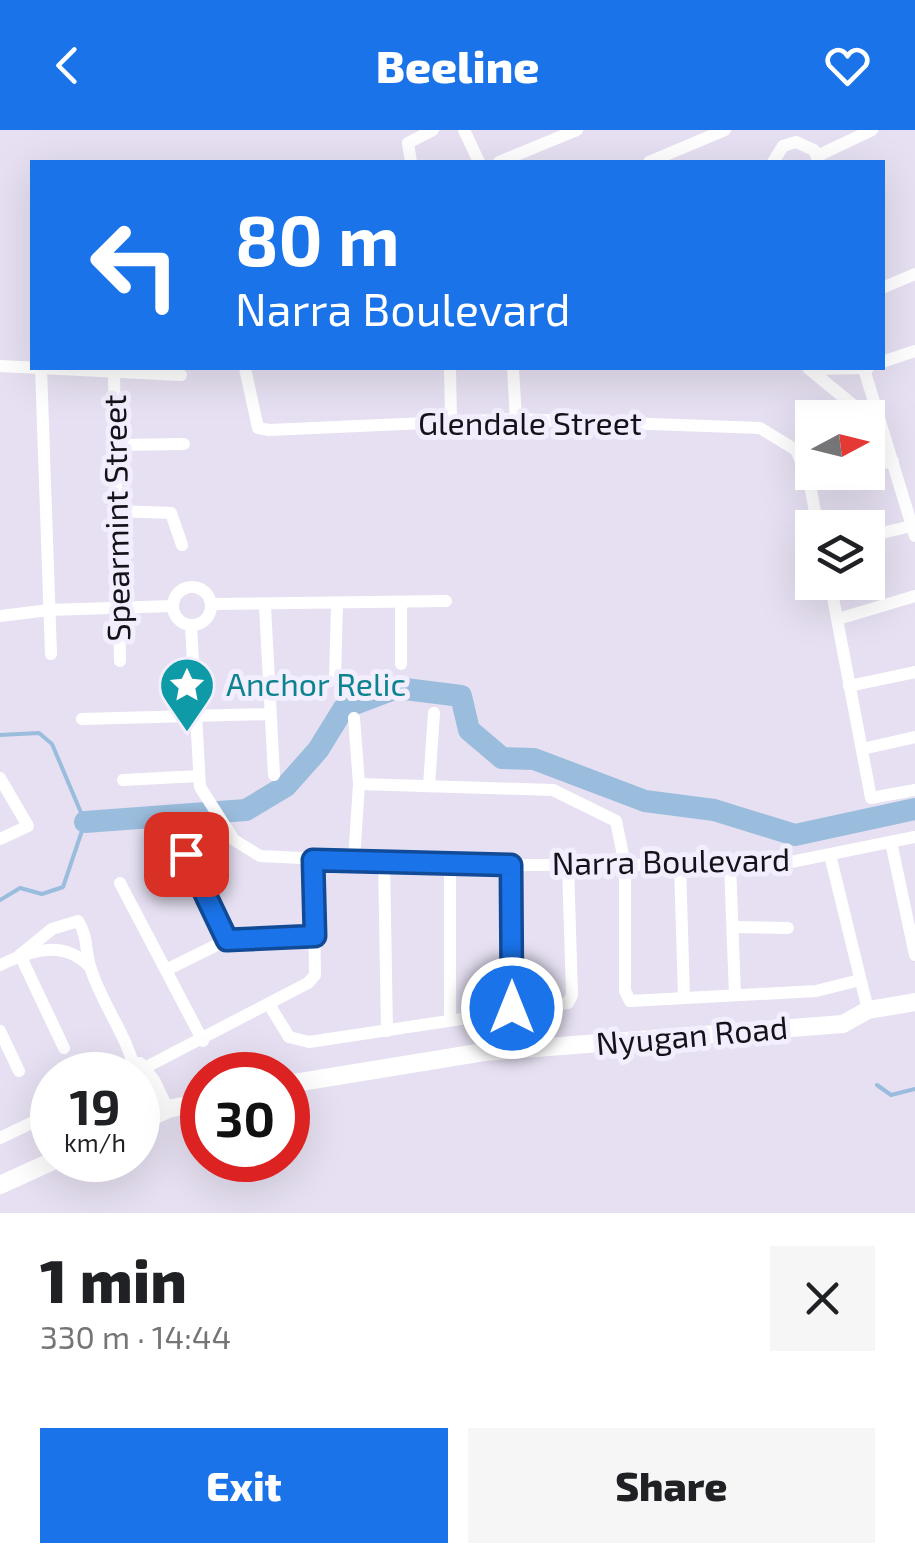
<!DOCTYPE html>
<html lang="en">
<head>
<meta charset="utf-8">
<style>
	:root { --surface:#fff; --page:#f6f6f6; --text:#202124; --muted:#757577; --accent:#1a73e8 }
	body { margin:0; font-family:"Exo 2",sans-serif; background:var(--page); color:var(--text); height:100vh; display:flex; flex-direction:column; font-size:38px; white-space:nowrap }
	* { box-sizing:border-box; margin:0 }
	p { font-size:32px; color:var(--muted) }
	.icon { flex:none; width:55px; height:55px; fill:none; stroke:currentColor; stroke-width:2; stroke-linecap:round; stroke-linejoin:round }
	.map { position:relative; height:1083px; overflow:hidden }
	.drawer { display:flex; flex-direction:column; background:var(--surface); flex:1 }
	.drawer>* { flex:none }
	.guide { position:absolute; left:30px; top:30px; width:855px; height:210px; border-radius:0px; box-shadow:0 10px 40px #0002; background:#1a73e8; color:#fff; overflow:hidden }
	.needle { width:65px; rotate:83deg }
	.tools { position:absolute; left:795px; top:270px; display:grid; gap:20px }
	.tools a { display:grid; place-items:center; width:90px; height:90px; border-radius:0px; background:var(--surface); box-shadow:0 10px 40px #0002; font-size:50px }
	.speed { position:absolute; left:30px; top:922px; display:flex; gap:20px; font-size:50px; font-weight:700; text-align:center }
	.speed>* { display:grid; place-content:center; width:130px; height:130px; border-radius:50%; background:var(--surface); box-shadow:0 10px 40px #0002; line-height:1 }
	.speed small { font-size:25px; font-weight:400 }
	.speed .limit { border:15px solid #d22; background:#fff; color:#111 }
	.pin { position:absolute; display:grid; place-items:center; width:85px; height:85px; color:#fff; margin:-42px; border-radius:20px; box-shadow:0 5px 15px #0006 }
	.me { position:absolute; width:110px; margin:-55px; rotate:0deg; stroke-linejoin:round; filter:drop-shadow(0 0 8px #0008) }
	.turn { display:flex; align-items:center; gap:35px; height:210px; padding:0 40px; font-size:45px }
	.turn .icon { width:130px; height:130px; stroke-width:2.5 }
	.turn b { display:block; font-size:70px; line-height:85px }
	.round { display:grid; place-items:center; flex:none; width:105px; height:105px; border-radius:0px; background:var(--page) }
	.overview { display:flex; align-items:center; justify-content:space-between; height:170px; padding:0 40px }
	h1 { font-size:60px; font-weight:800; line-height:75px }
	.action { display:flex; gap:20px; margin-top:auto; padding:20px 40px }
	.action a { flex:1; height:115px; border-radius:0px; background:var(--accent); color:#fff; font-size:40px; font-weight:800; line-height:115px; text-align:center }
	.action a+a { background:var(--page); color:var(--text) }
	header { display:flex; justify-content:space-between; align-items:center; height:130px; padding:0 40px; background:var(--accent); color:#fff; font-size:45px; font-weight:800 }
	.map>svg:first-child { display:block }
</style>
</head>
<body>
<header><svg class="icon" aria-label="back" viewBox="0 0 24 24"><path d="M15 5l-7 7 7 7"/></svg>Beeline<svg class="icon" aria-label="heart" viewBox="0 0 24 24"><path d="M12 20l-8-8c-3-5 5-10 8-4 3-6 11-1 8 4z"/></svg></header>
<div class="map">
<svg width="915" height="1083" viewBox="0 0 915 1083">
	<rect width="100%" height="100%" fill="#e6e0f2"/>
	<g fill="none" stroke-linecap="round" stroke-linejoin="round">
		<g stroke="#9bbddd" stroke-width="4">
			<path d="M 0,605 L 39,603 L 52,614 L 85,692 L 63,757 L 42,764 L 20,758 L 0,770"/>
			<path d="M 877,955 L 891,965 L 915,959"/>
		</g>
		<path stroke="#9bbddd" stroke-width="22" d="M 85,692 L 246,680 L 286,656 L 318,620 L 344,578 L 397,558 L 461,566 L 469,600 L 502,628 L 534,629 L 645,671 L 714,680 L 795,705 L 915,679"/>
		<g stroke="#fff" stroke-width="12">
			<path d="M 464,0 L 479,32"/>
			<path d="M 817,26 L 872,0"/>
			<path d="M 411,32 L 408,13 L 433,0"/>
			<path d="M 499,32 L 577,0"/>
			<path d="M 649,32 L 725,0"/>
			<path d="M 773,32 L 783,16 L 796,12 L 814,20 L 819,32"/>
			<path d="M 882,158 L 915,144"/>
			<path d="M 882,232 L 915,221"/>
			<path d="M 0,236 L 181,245"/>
			<path d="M 41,238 L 51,524"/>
			<path d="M 245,238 L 258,298 L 269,300 L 516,289 L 760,298 L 796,320 L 809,349 L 818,398"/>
			<path d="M 450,238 L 451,290"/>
			<path d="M 513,238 L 516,289"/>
			<path d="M 808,238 L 881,298"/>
			<path d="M 814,239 L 868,238"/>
			<path d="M 864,239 L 915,406"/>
			<path d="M 114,245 L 120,531"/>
			<path d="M 116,315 L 184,314"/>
			<path d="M 868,336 L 893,331"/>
			<path d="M 809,349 L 839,342"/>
			<path d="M 117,381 L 171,383 L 182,415"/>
			<path d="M 868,406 L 912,396"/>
			<path d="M 830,452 L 871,668 L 915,660"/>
			<circle cx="192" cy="476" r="19"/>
			<path d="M 401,472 L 401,534"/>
			<path d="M 211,474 L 446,471"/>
			<path d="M 265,476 L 274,645"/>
			<path d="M 0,486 L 49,480 L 173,476"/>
			<path d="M 838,489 L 915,466"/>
			<path d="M 191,495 L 200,657 L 234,710 L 260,726 L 450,735 L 730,735 L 791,732 L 915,707"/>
			<path d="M 335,549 L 337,474"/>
			<path d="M 849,556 L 915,542"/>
			<path d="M 82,589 L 270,584"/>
			<path d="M 862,619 L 915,607"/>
			<path d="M 0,648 L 28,696 L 0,709"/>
			<path d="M 123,650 L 199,646"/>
			<path d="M 359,654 L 553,660 L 616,691 L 625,735 L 625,861 L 630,871 L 816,861 L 860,850"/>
			<path d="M 429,656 L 434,583"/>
			<path d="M 891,712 L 915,825"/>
			<path d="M 186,724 L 227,810"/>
			<path d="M 830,725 L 868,880"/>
			<path d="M 384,729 L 387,901"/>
			<path d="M 354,730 L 359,654 L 354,588"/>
			<path d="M 450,735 L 450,888"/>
			<path d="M 511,735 L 512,878"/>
			<path d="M 680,735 L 684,867"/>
			<path d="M 730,735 L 735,865"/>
			<path d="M 120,753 L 203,911"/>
			<path d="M 733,797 L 788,798"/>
			<path d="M 20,825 L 52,799 L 78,791 C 88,806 85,820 90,836 C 101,874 128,905 136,945"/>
			<path d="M 20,825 L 64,918"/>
			<path d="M 0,835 C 30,821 62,809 89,836"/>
			<path d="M 168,839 L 227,810 L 315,806"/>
			<path d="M 270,876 L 289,907 L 309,912 L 568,873 L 572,865 L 568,735"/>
			<path d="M 0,901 L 19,941"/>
			<path d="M 140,933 L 154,950 L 168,979"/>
			<path d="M 131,945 L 308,853 L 315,845 L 313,731"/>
			<path d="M 138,952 L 152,986"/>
			<path d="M 0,1008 L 52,983"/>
		</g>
		<g stroke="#fff" stroke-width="18">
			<path d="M 288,954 L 484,922 L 843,894 L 868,880 L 915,872"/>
			<path d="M 138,993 L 168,979 L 202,972"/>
			<path d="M 0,1055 L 55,1030"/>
		</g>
	</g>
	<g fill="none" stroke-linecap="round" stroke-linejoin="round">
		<g stroke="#114b97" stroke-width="25">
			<path id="route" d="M 186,724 L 227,810 L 315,806 L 313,730 L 511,735 L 512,878"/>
		</g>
		<use href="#route" stroke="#1a73e8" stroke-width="18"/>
	</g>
	<defs>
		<g id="sight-pin" transform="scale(2.875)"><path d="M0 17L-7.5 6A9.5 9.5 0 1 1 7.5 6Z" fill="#0f9aa8" stroke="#f3eefd"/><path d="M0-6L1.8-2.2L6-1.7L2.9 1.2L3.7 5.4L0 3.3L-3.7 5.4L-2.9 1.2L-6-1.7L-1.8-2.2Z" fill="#fff"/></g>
	</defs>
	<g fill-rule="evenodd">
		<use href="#sight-pin" x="187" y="555"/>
	</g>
	<g text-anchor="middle" stroke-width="10" stroke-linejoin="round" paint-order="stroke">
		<g font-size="32" fill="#15131a" stroke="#f3eefd">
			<text x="530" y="305">Glendale Street</text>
			<text transform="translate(117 388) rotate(-91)" y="11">Spearmint Street</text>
			<text transform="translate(671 732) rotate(-1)" y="11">Narra Boulevard</text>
			<text transform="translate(692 906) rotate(-5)" y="11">Nyugan Road</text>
		</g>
		<g font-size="32" fill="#0d838f" stroke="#f3eefd" text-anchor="start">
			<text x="226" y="566">Anchor Relic</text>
		</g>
	</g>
</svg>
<div class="tools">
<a><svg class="needle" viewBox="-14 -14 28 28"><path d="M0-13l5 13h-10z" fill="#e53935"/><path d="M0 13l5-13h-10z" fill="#757577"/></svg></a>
<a><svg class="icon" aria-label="layers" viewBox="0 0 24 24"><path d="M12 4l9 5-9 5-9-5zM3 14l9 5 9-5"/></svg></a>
</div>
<div class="speed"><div>19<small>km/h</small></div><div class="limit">30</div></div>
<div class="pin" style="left:186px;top:724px;background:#d93025"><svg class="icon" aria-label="arrive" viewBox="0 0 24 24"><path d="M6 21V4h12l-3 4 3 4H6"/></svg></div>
<svg class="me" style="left:512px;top:878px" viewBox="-20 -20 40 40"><circle r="17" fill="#1a73e8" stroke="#fff" stroke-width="3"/><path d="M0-11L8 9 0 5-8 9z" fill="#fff"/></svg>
<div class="guide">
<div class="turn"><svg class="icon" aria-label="left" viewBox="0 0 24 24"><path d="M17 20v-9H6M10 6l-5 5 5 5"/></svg><div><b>80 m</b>Narra Boulevard</div></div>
</div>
</div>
<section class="drawer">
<div class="overview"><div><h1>1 min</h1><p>330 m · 14:44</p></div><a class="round"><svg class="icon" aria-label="close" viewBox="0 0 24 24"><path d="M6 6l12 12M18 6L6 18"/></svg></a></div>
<div class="action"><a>Exit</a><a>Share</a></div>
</section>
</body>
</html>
